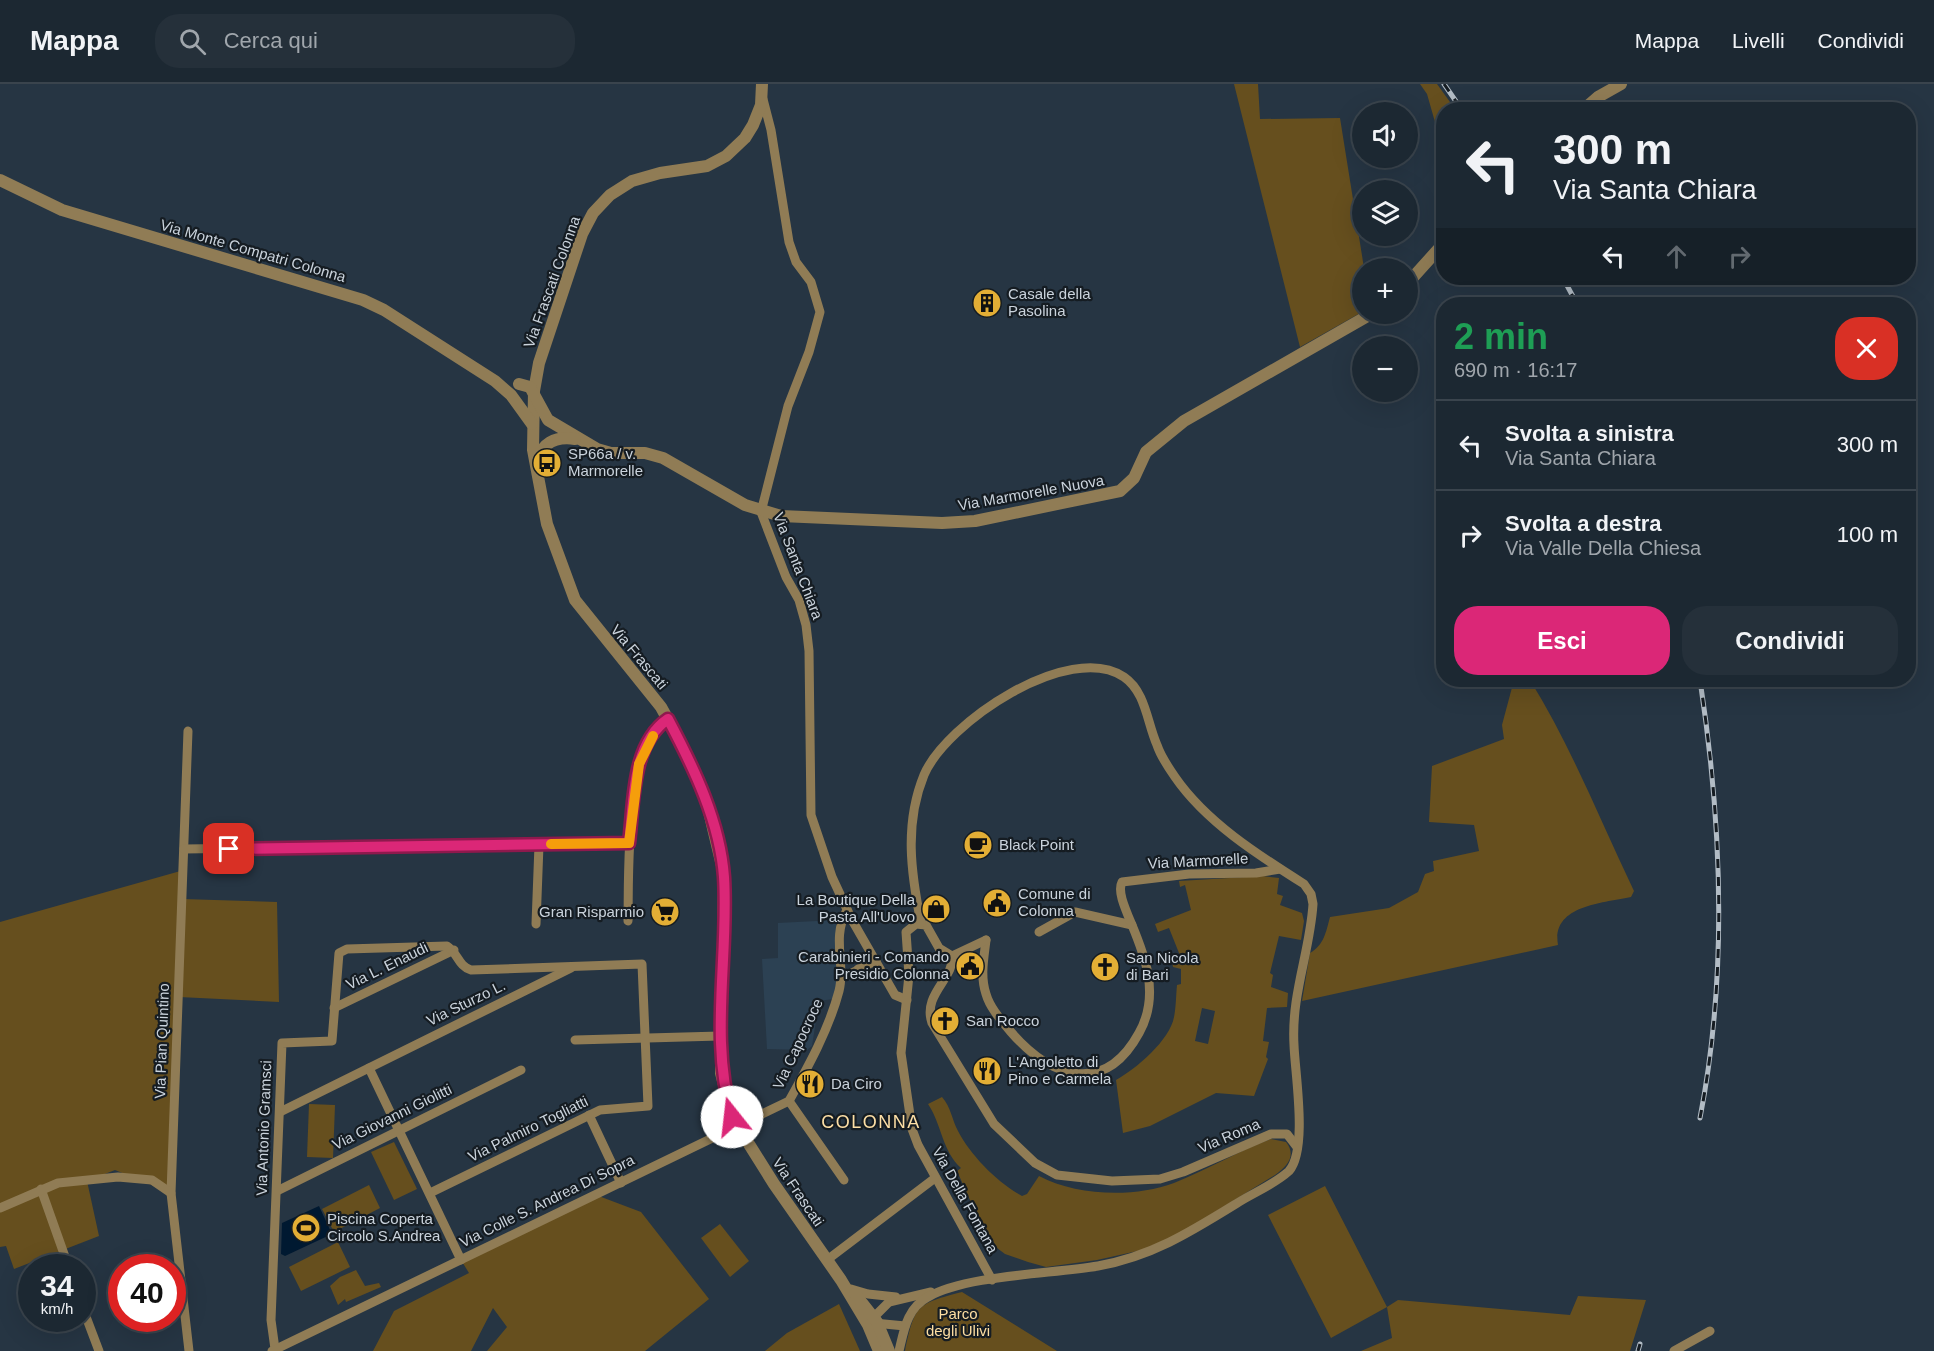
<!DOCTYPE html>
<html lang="it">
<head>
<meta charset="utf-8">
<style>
	:root { --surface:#1c2832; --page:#25303a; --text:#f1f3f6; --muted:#a0a6ac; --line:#3a444d; --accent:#db2777 }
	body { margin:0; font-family:Arial,sans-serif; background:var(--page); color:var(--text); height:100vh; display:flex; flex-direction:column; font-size:22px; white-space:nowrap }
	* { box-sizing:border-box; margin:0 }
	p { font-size:20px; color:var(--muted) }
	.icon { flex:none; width:33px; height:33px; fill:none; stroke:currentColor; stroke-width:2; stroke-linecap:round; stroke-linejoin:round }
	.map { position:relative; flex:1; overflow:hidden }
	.side { position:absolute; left:1436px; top:213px; width:480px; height:390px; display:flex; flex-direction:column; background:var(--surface); border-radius:24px; box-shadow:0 6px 24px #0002,0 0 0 2px var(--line) }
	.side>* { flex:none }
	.banner { position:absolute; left:1436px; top:18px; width:480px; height:183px; border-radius:24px; box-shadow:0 6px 24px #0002,0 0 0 2px var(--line); background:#1c2832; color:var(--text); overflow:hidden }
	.fabs { position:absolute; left:1352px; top:18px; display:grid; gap:12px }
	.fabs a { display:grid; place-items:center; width:66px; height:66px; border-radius:50%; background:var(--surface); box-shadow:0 6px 24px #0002,0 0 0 2px var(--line); font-size:30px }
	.speed { position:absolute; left:18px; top:1170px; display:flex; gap:12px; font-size:30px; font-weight:700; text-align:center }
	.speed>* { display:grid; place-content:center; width:78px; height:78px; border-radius:50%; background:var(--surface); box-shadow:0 6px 24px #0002,0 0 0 2px var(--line); line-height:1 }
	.speed small { font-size:15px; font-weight:400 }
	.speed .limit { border:9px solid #d22; background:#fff; color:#111 }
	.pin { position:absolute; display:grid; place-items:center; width:51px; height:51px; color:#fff; margin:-26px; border-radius:12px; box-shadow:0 3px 9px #0006 }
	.me { position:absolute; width:66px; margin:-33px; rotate:344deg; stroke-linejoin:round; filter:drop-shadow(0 0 4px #0008) }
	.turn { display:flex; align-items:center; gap:21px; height:126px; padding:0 18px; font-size:27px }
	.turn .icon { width:78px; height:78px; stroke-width:2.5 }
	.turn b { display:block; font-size:42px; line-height:51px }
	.lanes { display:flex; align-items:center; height:57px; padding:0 18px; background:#0003; justify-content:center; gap:30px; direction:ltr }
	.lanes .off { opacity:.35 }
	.round { display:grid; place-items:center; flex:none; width:63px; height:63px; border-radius:24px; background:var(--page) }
	.head { display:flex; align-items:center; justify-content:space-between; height:102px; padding:0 18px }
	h1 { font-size:36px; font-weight:700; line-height:45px; color:#1e9e55 }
	.action { display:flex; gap:12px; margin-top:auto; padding:12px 18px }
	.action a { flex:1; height:69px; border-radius:24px; background:var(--accent); color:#fff; font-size:24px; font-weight:700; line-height:69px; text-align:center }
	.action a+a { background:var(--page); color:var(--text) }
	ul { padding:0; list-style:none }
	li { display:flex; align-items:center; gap:18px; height:90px; padding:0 18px; border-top:2px solid var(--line) }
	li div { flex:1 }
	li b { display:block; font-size:22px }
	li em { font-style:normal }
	header { display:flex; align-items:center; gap:36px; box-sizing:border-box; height:84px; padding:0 30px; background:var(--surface); border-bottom:2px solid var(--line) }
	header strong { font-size:28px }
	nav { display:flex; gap:33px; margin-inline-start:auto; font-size:21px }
	.search { width:420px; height:54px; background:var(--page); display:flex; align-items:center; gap:15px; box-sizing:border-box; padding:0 21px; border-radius:24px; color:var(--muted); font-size:22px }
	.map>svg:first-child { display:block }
</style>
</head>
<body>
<header>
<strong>Mappa</strong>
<div class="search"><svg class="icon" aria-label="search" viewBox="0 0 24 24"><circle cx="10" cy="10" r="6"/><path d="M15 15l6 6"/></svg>Cerca qui</div>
<nav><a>Mappa</a><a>Livelli</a><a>Condividi</a></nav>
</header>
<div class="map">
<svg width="1934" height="1267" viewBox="0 0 1934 1267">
	<rect width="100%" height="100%" fill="#263543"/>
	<path fill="#2c4153" d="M 836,836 L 836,904 L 833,915 L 819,917 L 812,962 L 807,966 L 767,965 L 762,875 L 778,874 L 778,839 Z"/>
	<g fill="#664f1e" fill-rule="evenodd">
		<path d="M 1234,0 L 1258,0 L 1260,35 L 1340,34 L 1364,184 L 1362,184 L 1362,228 L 1300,263 Z"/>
		<path d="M 1420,0 L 1437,0 L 1455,25 L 1443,26 L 1443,66 L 1427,10 Z"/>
		<path d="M 1514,596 L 1530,596 C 1571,662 1600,736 1634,807 L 1631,813 C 1604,819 1551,821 1558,861 L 1302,917 L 1310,869 C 1324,861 1326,848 1330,833 L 1389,824 L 1418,808 L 1425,790 L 1434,787 L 1433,777 L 1479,767 L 1474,741 L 1429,738 L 1432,682 L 1504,655 L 1502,641 Z"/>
		<path d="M 184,786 L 182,815 L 277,818 L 279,918 L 179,913 L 171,1109 L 115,1086 L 87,1097 L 99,1152 L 14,1185 L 6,1162 L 0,1163 L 0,838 Z"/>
		<path d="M 1263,792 L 1279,794 L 1277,810 L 1283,812 L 1280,821 L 1302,829 L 1304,837 L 1301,856 L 1279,852 L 1270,889 L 1273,891 L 1271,903 L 1288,909 L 1287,923 L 1267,924 L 1263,957 L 1269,958 L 1266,973 L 1268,975 L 1254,1012 L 1216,1009 L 1150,1042 L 1123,1049 L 1116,996 C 1136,985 1170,956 1174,933 C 1176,924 1176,911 1177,901 L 1181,900 L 1181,885 L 1173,883 L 1172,877 L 1181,874 L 1169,844 L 1158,848 L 1155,840 L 1191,826 L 1185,801 L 1180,803 L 1179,797 ZM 1202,924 L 1215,927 L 1208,960 L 1195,957 Z"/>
		<path d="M 942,1013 C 951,1023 952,1036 958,1047 C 971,1072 998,1099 1022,1112 L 1027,1110 L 1039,1092 C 1077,1112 1134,1114 1174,1099 C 1207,1086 1238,1067 1271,1055 L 1286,1058 C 1297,1072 1287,1082 1275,1091 L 1181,1149 L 1142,1166 L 1097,1176 L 1046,1183 L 1028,1178 L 1005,1170 L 997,1164 L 985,1143 L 982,1143 L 957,1087 L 961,1084 C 942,1067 942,1041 928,1020 Z"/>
		<path d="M 309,1020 L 335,1021 L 333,1074 L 307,1073 Z"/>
		<path d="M 394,1058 L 417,1105 L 394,1116 L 371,1068 Z"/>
		<path d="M 369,1101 L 380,1124 L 334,1148 L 322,1125 Z"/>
		<path d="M 1325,1102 L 1387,1223 L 1398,1216 L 1570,1231 L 1578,1212 L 1646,1216 L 1630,1267 L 1361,1267 L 1392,1254 L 1387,1223 L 1331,1254 L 1268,1131 Z"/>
		<path d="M 596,1111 L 641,1128 L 709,1215 L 645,1267 L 487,1267 L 507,1243 L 493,1224 L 471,1267 L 373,1267 L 394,1227 L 469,1189 L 461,1176 Z"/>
		<path d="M 720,1140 L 749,1177 L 730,1193 L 701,1154 Z"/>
		<path d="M 338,1158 L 350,1183 L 301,1207 L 289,1183 Z"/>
		<path d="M 356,1186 L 365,1202 L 379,1199 L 381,1203 L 346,1218 L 345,1215 L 338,1221 L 330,1202 L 340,1193 Z"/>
		<path d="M 962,1208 L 1057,1267 L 905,1267 C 915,1220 917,1220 962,1208 Z"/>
		<path d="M 839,1220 L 860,1267 L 765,1267 L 787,1249 Z"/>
	</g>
	<path fill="#001931" d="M 319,1122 L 332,1150 L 285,1172 L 281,1170 L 282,1139 Z"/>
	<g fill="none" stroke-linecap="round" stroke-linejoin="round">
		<path stroke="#907c55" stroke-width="7" d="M 839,894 L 858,885"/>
		<g stroke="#907c55" stroke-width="9">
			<path d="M 763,15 L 771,46 L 789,158 L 796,178 L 811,198 L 820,228 L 809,268 L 788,322 L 761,428 L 786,493 L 799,516 L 806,541 L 809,567 L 811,731 L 832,793 L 852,836 L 895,911 L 907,916"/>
			<path d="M 188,647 L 171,1109 L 189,1267"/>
			<path d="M 184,765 L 629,759"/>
			<path d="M 628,837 C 629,788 624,664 668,635"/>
			<path d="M 536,840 L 539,761"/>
			<path d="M 1039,848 L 1075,828 L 1132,841"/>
			<path d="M 986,856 C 984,874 980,892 986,910 C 990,924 1001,936 1011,948 C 1050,993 1104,1013 1139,949 C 1174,887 1110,821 1122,798 L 1189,790 L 1256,789 L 1280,785"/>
			<path d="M 952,872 C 955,894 922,910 932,939 L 994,1040 L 1035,1079 L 1057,1091 L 1112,1097 L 1160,1095 L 1183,1088 L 1271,1050 L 1287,1050 L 1297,1063"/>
			<path d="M 952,872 L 939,864 L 926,841 L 916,840 L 906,848 L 909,891 L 901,969 L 912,1045 L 918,1061 L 992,1196"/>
			<path d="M 952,872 L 986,856"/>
			<path d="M 858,885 L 876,877"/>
			<path d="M 334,924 L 454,866"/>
			<path d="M 575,956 L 720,952"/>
			<path d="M 369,984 L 461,1176"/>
			<path d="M 789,1017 L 844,1096"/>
			<path d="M 280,1028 L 571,884"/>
			<path d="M 589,1031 L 621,1099"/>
			<path d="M 41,1105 L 69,1184"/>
			<path d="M 277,1107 L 521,986"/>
			<path d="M 0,1124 L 58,1099 L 118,1093 L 152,1096 L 171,1109"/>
			<path d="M 827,1176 L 935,1094"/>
			<path d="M 851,1205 L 868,1210 L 896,1213"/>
			<path d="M 82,1222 L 99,1267"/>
			<path d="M 870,1237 L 889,1218 L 931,1208"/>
			<path d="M 874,1239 L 905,1242"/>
			<path d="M 275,1265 L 271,1236 L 282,959 L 332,957 L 339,869 L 347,865 L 447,862 C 458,869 458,882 471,886 L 642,880 L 648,1022 L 600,1026 L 430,1109"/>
			<path d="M 272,1267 L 789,1017 C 808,983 829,945 839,907 C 846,881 831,854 847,826"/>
			<path d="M 899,1267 C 904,1246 907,1224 928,1213 C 966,1191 1052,1190 1098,1182 C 1153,1172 1192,1147 1239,1118 C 1255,1108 1275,1100 1289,1087 C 1308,1065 1295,990 1294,961 C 1291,910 1310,868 1313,820 L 1311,810 L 1304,800 C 1258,771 1206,738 1175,693 C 1168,683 1161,673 1157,661 C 1147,639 1146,608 1124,593 C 1069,556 946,639 924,691 C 904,740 911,789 921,839"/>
			<path d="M 1674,1267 L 1710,1247"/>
		</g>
		<g stroke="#907c55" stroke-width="12">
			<path d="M 762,0 L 761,21 L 753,41 L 745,54 L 726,72 L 707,82 L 660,89 L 632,97 L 610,111 L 593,129 L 582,150 L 539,279 L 534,307 L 533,366 L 547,440 L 575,516 L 661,623 L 683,663 L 707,719 L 724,790 L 721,989 L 732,1033 L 774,1100 L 841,1196 L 868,1241 L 879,1267"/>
			<path d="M 1583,26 L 1598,13 L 1621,0"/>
			<path d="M 0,96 L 62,126 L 363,216 L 384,226 L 495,297 L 511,311 L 532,340"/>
			<path d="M 1407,200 L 1443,160"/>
			<path d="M 519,300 L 530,303 L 548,336 L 597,365 L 611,369 L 645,369 L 663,374 L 745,421 L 781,432 L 942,439 L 975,437 L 1120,407 L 1134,394 L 1146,368 L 1184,337 L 1371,230"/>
			<path d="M 536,379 C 541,359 555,352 575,355"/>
			<path d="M 855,1210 L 877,1238 L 889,1267"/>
		</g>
		<g stroke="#b2bcc5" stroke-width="5">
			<g id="rail">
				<path d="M 1444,0 L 1462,26"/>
				<path d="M 1563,194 L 1577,220"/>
				<path d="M 1700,596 C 1722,740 1728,890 1700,1034"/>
				<path d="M 1638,1267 L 1640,1260"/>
			</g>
		</g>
		<use href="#rail" stroke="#151c22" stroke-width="3" stroke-dasharray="9" stroke-linecap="butt"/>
	</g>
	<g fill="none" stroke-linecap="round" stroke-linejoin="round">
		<g stroke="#8e194d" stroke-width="15">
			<path id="route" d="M 229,765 L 629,759 C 634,720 631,660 668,635 C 694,684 720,738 724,793 C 729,873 709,954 732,1033"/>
		</g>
		<use href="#route" stroke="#db2777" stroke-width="10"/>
		<path stroke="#f59e0b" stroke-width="10" d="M 551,760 L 629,759 L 639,680 L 653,652"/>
	</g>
	<defs>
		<g id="building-disc" transform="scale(1.5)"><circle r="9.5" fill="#e3ae35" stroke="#151c22"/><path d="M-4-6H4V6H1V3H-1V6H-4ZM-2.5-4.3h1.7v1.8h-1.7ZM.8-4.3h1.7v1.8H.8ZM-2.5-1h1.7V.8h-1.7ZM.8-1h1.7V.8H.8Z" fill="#111"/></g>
		<g id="bus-disc" transform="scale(1.5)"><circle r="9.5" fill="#e3ae35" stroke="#151c22"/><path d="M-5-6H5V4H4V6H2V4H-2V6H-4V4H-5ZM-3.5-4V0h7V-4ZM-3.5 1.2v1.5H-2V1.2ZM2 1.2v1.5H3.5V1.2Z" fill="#111"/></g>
		<g id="cafe-disc" transform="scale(1.5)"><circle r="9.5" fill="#e3ae35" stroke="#151c22"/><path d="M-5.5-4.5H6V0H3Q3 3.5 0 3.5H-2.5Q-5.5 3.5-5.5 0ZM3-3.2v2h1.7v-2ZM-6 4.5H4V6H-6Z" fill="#111"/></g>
		<g id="civic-disc" transform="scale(1.5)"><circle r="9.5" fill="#e3ae35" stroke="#151c22"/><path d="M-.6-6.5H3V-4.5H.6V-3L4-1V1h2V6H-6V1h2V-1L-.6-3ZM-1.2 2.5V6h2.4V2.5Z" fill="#111"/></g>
		<g id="shop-disc" transform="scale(1.5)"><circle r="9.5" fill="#e3ae35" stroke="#151c22"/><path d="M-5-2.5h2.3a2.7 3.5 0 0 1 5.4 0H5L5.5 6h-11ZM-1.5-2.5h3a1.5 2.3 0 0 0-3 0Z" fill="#111"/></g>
		<g id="supermarket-disc" transform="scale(1.5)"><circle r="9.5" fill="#e3ae35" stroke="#151c22"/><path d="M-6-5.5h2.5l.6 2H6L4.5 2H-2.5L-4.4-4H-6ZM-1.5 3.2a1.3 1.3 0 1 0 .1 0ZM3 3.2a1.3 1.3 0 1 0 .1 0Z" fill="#111"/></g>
		<g id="church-disc" transform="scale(1.5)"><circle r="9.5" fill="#e3ae35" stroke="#151c22"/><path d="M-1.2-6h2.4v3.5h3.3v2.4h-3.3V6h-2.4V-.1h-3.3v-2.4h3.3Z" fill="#111"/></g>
		<g id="restaurant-disc" transform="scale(1.5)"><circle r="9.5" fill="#e3ae35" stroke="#151c22"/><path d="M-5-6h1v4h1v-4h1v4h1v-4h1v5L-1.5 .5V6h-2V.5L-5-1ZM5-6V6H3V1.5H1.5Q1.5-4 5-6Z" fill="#111"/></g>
		<g id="stadium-disc" transform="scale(1.5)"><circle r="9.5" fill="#e3ae35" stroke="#151c22"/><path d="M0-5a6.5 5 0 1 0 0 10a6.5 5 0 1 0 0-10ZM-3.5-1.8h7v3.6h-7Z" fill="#111"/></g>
	</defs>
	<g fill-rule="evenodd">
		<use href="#building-disc" x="987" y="219"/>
		<use href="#bus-disc" x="547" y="379"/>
		<use href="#cafe-disc" x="978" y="761"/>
		<use href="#civic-disc" x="997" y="819"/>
		<use href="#shop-disc" x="936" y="825"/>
		<use href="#supermarket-disc" x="665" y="828"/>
		<use href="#civic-disc" x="970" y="882"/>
		<use href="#church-disc" x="1105" y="883"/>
		<use href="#church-disc" x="945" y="937"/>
		<use href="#restaurant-disc" x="987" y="987"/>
		<use href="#restaurant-disc" x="810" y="1000"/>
		<use href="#stadium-disc" x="306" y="1144"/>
	</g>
	<g text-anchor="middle" stroke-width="4.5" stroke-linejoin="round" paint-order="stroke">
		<g font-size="15" fill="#cad3dc" stroke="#151c22">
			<text transform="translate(253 167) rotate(16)" y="5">Via Monte Compatri Colonna</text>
			<text transform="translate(552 198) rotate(-70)" y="5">Via Frascati Colonna</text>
			<text transform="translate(1031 409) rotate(-10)" y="5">Via Marmorelle Nuova</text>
			<text transform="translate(798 482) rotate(69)" y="5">Via Santa Chiara</text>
			<text transform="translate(639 573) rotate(50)" y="5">Via Frascati</text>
			<text transform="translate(1198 777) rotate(-3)" y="5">Via Marmorelle</text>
			<text transform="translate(387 882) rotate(-26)" y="5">Via L. Enaudi</text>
			<text transform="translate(466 919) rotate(-26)" y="5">Via Sturzo L.</text>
			<text transform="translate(162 957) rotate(-88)" y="5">Via Pian Quintino</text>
			<text transform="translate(798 960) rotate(-65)" y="5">Via Capocroce</text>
			<text transform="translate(392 1033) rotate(-26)" y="5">Via Giovanni Giolitti</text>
			<text transform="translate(264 1044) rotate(-88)" y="5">Via Antonio Gramsci</text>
			<text transform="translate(528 1045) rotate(-26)" y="5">Via Palmiro Togliatti</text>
			<text transform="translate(1229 1052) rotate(-23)" y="5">Via Roma</text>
			<text transform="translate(798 1108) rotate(56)" y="5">Via Frascati</text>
			<text transform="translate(965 1116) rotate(61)" y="5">Via Della Fontana</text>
			<text transform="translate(547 1117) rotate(-26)" y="5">Via Colle S. Andrea Di Sopra</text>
		</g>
		<g font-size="15" fill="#cad3dc" stroke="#151c22" text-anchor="start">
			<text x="1008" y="215">Casale della<tspan x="1008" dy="17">Pasolina</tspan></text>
			<text x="568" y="375">SP66a / v.<tspan x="568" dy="17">Marmorelle</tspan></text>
			<text x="999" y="766">Black Point</text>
			<text x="1018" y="815">Comune di<tspan x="1018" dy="17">Colonna</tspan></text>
			<text x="915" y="821" text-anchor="end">La Boutique Della<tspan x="915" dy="17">Pasta All'Uovo</tspan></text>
			<text x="644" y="833" text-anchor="end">Gran Risparmio</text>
			<text x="949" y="878" text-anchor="end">Carabinieri - Comando<tspan x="949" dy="17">Presidio Colonna</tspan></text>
			<text x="1126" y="879">San Nicola<tspan x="1126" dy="17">di Bari</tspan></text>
			<text x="966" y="942">San Rocco</text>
			<text x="1008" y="983">L'Angoletto di<tspan x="1008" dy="17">Pino e Carmela</tspan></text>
			<text x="831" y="1005">Da Ciro</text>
			<text x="327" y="1140">Piscina Coperta<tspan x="327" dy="17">Circolo S.Andrea</tspan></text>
		</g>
		<g font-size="15" fill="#fddea2" stroke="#151c22">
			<text x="958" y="1235">Parco<tspan x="958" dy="17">degli Ulivi</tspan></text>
		</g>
		<g font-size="18" letter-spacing="1.5" fill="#fddfa6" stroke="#151c22">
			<text x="871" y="1044">COLONNA</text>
		</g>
	</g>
</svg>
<div class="fabs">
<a><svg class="icon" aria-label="sound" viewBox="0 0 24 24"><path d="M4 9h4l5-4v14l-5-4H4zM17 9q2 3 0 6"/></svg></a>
<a><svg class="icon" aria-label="layers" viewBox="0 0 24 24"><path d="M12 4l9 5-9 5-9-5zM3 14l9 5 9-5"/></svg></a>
<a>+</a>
<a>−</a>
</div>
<div class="speed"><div>34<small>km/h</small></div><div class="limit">40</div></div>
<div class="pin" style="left:229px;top:765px;background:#d93025"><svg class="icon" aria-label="arrive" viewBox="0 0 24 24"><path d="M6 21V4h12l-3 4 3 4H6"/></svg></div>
<svg class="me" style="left:732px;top:1033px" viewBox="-20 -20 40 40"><circle r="19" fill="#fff"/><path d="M0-13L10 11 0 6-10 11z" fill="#db2777"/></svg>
<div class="banner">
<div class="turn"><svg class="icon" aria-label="left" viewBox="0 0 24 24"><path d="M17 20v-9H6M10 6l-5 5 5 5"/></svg><div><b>300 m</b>Via Santa Chiara</div></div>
<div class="lanes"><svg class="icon" aria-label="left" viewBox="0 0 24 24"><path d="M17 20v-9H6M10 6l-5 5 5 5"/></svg><svg class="icon off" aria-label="ahead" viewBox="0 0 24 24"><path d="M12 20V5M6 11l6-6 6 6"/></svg><svg class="icon off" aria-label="right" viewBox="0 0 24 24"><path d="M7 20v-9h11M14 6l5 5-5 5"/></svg></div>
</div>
<section class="side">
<div class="head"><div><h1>2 min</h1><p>690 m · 16:17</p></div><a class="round" style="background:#d93025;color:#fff"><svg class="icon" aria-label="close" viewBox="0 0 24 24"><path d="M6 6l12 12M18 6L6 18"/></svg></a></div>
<ul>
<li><svg class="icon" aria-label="left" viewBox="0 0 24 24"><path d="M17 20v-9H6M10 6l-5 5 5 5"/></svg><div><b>Svolta a sinistra</b><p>Via Santa Chiara</p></div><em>300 m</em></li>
<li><svg class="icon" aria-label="right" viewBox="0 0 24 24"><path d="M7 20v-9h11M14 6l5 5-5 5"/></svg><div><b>Svolta a destra</b><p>Via Valle Della Chiesa</p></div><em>100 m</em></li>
</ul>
<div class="action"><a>Esci</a><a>Condividi</a></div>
</section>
</div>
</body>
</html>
